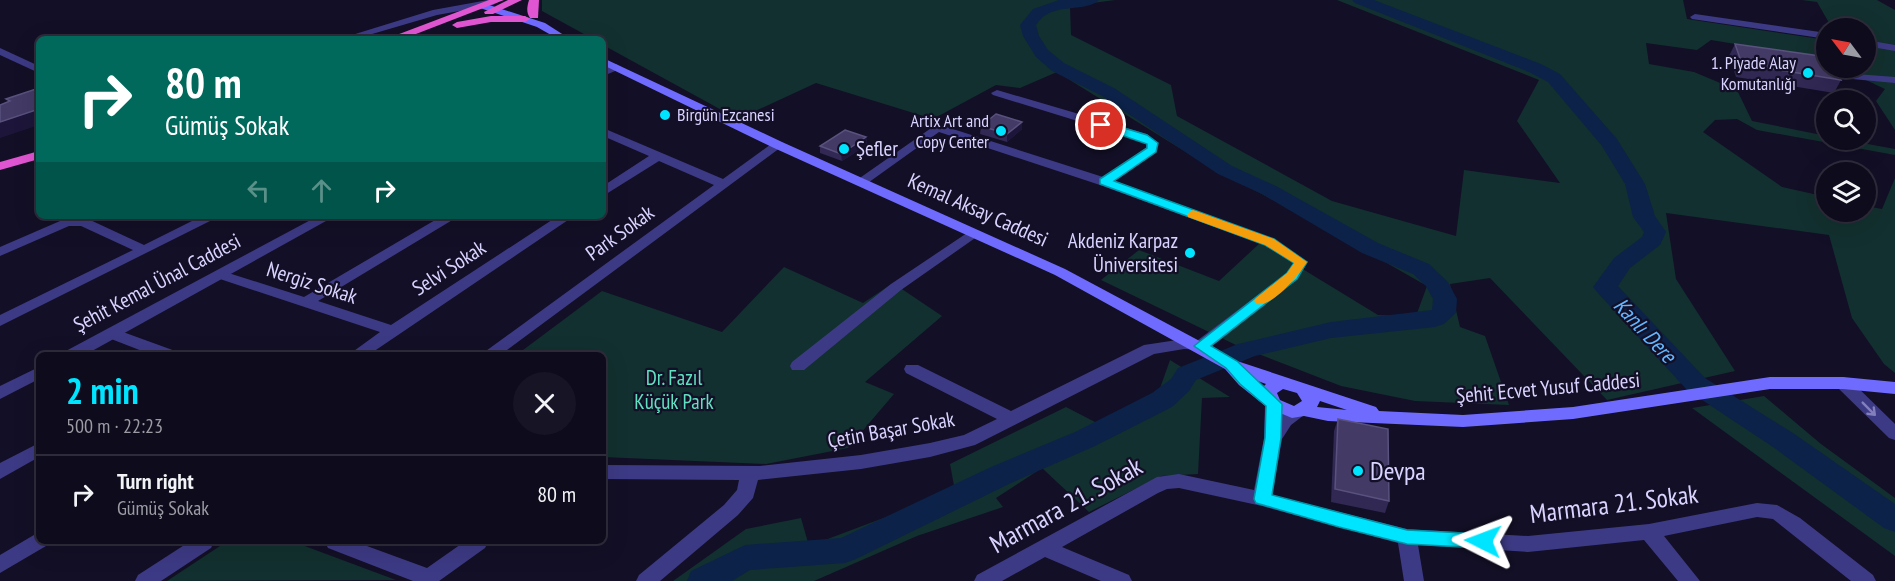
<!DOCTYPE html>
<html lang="en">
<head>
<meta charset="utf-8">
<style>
	:root { --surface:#0e0b1c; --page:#171425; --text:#f1f3f6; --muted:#9b9ba3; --line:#2e2b3b; --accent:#00e5ff }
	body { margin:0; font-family:"PT Sans Narrow",sans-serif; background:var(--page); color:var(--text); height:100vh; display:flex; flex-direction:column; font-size:22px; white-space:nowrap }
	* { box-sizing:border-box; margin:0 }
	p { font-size:20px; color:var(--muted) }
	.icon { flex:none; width:33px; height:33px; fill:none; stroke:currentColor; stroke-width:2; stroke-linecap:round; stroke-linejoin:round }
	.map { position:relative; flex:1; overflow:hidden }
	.drawer { position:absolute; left:36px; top:352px; width:570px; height:192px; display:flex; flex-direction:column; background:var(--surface); border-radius:9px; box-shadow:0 6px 24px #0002,0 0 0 2px var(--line) }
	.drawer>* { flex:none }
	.hud { position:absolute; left:36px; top:36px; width:570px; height:183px; border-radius:9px; box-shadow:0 6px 24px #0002,0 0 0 2px var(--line); background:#00695c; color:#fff; overflow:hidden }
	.needle { width:39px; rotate:302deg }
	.fabs { position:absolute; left:1816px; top:18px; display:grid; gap:12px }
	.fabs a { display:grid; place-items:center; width:60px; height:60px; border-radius:50%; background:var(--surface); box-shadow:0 6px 24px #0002,0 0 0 2px var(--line); font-size:30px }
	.pin { position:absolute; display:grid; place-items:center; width:51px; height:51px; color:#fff; margin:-26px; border:3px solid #fff; border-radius:50%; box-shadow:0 2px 6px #0007 }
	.me { position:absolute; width:66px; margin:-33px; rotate:273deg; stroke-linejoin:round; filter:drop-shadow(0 0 4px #0008) }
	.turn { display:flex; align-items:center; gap:21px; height:126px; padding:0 30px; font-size:27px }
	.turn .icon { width:78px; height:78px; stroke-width:2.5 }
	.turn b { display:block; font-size:42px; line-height:51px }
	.lanes { display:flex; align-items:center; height:57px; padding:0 30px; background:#0003; justify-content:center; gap:30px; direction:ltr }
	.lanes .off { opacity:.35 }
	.round { display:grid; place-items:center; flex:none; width:63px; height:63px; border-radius:32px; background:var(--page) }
	.head { display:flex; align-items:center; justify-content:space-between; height:102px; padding:0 30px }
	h1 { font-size:36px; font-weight:800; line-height:45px; color:var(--accent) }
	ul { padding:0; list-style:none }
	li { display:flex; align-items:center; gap:18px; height:78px; padding:0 30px; border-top:2px solid var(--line) }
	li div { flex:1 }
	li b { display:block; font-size:22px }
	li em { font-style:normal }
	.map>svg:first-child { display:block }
</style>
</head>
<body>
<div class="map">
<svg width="1895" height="581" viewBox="0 0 1895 581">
	<rect width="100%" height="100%" fill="#130f26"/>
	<g fill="#12302f">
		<path d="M 542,0 L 1115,0 L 1070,6 L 1071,35 L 1171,85 L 1177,116 L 1332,201 L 1456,236 L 1464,170 L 1560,183 L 1517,121 L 1539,80 L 1337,0 L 1683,0 L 1687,19 L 1827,40 L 1827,61 L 1821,58 L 1711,40 L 1697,50 L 1646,43 L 1649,64 L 1694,72 L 1737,90 L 1752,121 L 1827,136 L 1827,140 L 1846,140 L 1895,149 L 1895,155 L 1757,130 L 1737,119 L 1715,120 L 1703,132 L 1782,187 L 1827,197 L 1827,212 L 1866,212 L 1866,206 L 1882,209 L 1895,178 L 1895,373 L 1884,364 L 1852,318 L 1829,235 L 1666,213 L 1676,279 L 1735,371 L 1607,400 L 1490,278 L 1450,284 L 1460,327 L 1485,336 L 1509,405 L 1415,401 L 1341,386 L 1238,346 L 1101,280 L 1139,250 L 1219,281 L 1260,243 L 1378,315 L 1416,316 L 1427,286 L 1320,225 L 1205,164 L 1057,72 L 1020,88 L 996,85 L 933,119 L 816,83 L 738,119 L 603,45 L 603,39 L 593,39 L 542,11 Z"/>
		<path d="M 1802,0 L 1877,0 L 1895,10 L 1895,130 L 1876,101 L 1885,89 L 1840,68 L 1866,68 L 1866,28 L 1832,28 L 1817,2 Z"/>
		<path d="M 784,267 L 863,303 L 893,283 L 942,316 L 865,382 L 894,394 L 848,448 L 766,464 L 603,457 L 603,356 L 515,356 L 602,291 L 722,332 Z"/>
		<path d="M 1170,360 L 1230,397 L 1202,398 L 1198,474 L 1161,476 L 1089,512 L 1042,468 L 996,498 L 1003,507 L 917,536 L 814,581 L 673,581 L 746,529 L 801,518 L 809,546 L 955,491 L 950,464 L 1066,407 L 1099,424 L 1159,391 Z"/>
		<path d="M 1764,396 L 1821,444 L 1895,498 L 1895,556 L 1692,408 Z"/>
		<path d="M 226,542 L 294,542 L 396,580 L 167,581 Z"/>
	</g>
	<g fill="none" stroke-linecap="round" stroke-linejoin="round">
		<g fill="#0c2248" fill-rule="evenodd">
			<path d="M 1059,0 L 1099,0 C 1085,14 1052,0 1036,25 L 1039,36 L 1048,50 L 1064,63 L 1114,88 L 1232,166 L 1276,186 L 1378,243 L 1429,264 L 1448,282 L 1457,299 L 1456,313 L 1444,324 L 1435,327 L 1331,338 L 1255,356 L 1196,380 L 1189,391 L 1172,407 L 1095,446 L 1011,483 L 856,559 L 845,563 L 750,570 L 732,581 L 687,581 L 691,571 L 745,545 L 841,538 L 991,467 L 1075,432 L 1152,393 L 1171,379 L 1178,368 L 1238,344 L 1331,322 L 1432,310 L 1433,299 L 1426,286 L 1413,274 L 1362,253 L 1262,194 L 1218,174 L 1102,96 L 1052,71 L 1036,57 L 1023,36 L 1020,25 L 1033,9 Z"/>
			<path d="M 1352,0 L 1374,0 L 1541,64 L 1560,74 L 1617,139 L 1645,184 L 1655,216 L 1666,232 L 1660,245 L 1630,268 L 1618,286 L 1705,378 L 1793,433 L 1895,504 L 1895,532 L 1884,528 L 1773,447 L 1687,390 L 1597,292 L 1593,287 L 1614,258 L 1642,237 L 1644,232 L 1633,217 L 1625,184 L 1602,146 L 1548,82 L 1529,72 L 1355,3 Z"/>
		</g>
		<g fill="#3d3a85" fill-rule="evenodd">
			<path d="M 488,0 L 498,2 L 493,5 L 437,15 L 355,39 L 339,39 L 433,10 Z"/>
			<path d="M 1695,14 L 1827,33 L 1827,39 L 1692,19 L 1690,17 Z"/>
			<path d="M 1866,40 L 1895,45 L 1895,51 L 1866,46 Z"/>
			<path d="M 1856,74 L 1895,77 L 1895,83 L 1852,79 L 1852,75 Z"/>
			<path d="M 997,90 L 1147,134 L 1158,143 L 1156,152 L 1115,181 L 1274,239 L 1308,262 L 1297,279 L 1207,350 L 1184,349 L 1154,354 L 975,445 L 930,457 L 861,469 L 758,480 L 753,498 L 738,515 L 660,581 L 636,581 L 639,575 L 724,505 L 737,490 L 739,480 L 603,479 L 603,465 L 760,466 L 861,455 L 930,443 L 964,435 L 997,419 L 906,373 L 904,369 L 906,365 L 918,365 L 1011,411 L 1144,345 L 1184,339 L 1198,340 L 1287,273 L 1293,263 L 1264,245 L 1100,185 L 939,132 L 865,185 L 860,186 L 854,182 L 937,124 L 1103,177 L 1146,148 L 1146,144 L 1139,140 L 993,95 L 991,93 Z"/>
			<path d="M 603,128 L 723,179 L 774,142 L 782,142 L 784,145 L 499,356 L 479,356 L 714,185 L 659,161 L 603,196 L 603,186 L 649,156 L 603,136 Z"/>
			<path d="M 202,216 L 220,216 L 0,326 L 0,315 L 133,250 L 81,226 L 69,226 L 0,256 L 0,247 L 67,218 L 88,219 L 144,245 Z"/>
			<path d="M 442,216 L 459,216 L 318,301 L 391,325 L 558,216 L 574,216 L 367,356 L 347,356 L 380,332 L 214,277 L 212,274 L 219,270 L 304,297 Z"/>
			<path d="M 973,229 L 980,233 L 978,236 L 901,290 L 804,370 L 792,370 L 790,366 L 792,362 L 891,284 Z"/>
			<path d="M 112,328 L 178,352 L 180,356 L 155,356 L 106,337 L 104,333 Z"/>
			<path d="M 1843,377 L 1849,379 L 1895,424 L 1895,440 L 1889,438 L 1837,387 L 1835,383 L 1837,379 Z"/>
			<path d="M 1274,398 L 1280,400 L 1283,404 L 1282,414 L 1299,406 L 1305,408 L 1308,412 L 1291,425 L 1282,439 L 1272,495 L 1407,529 L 1528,536 L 1649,524 L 1757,503 L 1777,505 L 1800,518 L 1873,575 L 1876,581 L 1851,581 L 1773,519 L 1757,517 L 1664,536 L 1700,581 L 1678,581 L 1644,540 L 1528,552 L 1418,545 L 1424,581 L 1404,581 L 1398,543 L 1262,506 L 1179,488 L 1167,489 L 1158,493 L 1062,547 L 1129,575 L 1132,581 L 1101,581 L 1045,557 L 1002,581 L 974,581 L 977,575 L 1157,477 L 1179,474 L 1254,490 L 1264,438 L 1265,404 L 1268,400 Z"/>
			<path d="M 39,443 L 39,457 L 0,479 L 0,463 Z"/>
			<path d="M 39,532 L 39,542 L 48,542 L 46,546 L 0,573 L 0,555 Z"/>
			<path d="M 189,542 L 214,542 L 211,548 L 161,581 L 135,581 L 138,575 Z"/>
			<path d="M 325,542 L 356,542 L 427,568 L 464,542 L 488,542 L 485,548 L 439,581 L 413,581 L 328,548 Z"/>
		</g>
		<g fill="#3d3a85" fill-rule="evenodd">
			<path d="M 0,48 L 39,66 L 39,73 L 0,55 Z"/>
			<path d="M 616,64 L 621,67 L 620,69 L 603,76 L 603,69 Z"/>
			<path d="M 318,216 L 335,216 L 83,356 L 62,356 L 64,352 Z"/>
			<path d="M 39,367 L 39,379 L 0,399 L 0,386 Z"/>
		</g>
		<g fill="#6f6bff" fill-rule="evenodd">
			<path d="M 480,4 L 486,4 L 545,23 L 570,39 L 558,39 L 537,27 L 480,8 Z"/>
			<path d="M 603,58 L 782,142 L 1065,269 L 1237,361 L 1376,407 L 1379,411 L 1463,415 L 1573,407 L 1770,377 L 1843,377 L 1895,382 L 1895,394 L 1843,389 L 1770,389 L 1573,419 L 1463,427 L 1328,421 L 1304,416 L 1292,418 L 1268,408 L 1239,385 L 1225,369 L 1055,275 L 774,148 L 603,65 ZM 1255,380 L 1266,384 L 1264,386 ZM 1283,389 L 1297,393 L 1302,401 L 1294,406 L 1280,400 L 1277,393 ZM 1320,401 L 1347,410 L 1317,407 Z"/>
		</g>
		<g fill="#e055d1" fill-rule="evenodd">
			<path d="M 489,0 L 504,0 L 403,39 L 386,39 Z"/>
			<path d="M 508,0 L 522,0 L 493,14 L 485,14 L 484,12 Z"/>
			<path d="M 529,0 L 539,0 L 538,18 L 530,18 C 526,12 527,7 529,0 Z"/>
			<path d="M 491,16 L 525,16 L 530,19 L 525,22 L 491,22 L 457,28 L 452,25 L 457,22 Z"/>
			<path d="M 39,151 L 39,159 L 0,170 L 0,162 Z"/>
		</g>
	</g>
	<g fill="#312854">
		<path d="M 1735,44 L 1841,80 L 1834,93 L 1736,77 L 1729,56 Z"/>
		<path d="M 1022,122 L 1022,129 L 1007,142 L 980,134 L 981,126 Z"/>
		<path d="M 866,137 L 867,145 L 842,161 L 820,153 L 820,146 Z"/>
		<path d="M 1338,419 L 1389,501 L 1385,513 L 1331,502 L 1334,431 Z"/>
	</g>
	<g fill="#1d163a">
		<path d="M 39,109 L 39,125 L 0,138 L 0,122 Z"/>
		<path d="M 1022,122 L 1022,129 L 1007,142 L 1007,134 Z"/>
		<path d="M 866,137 L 867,145 L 842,161 L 841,154 Z"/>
	</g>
	<g fill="#433a66" stroke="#5a527e" stroke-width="1.5">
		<path d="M 1735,44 L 1827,57 L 1827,68 L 1835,68 L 1841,80 L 1742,64 Z"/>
		<path d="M 39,88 L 39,109 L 0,122 L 0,105 L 10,101 L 6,99 Z"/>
		<path d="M 996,114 L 1022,122 L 1007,134 L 981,126 Z"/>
		<path d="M 845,130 L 866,137 L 841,154 L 820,146 Z"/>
		<path d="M 1338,419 L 1388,429 L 1389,501 L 1335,489 Z"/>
	</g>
	<defs><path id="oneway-shaft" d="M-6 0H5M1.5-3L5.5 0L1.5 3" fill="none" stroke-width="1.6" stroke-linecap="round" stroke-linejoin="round" transform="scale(1.5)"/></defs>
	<use stroke="#837fbc" href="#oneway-shaft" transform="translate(1869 409) rotate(45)"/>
	<path fill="#00e5ff" stroke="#0095a6" stroke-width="1.5" d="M 1101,121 L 1147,135 L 1158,143 L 1156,152 L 1114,181 L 1274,239 L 1307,262 L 1297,279 L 1211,346 L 1237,361 L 1282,404 L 1281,438 L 1272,495 L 1407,530 L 1483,534 L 1489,536 L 1492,541 L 1489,546 L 1483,548 L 1407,544 L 1339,527 L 1256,503 L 1254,499 L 1265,438 L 1266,406 L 1240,384 L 1226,368 L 1194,346 L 1287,273 L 1294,263 L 1265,245 L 1100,184 L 1100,179 L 1147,148 L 1147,144 L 1098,127 L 1098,122 Z"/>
	<path fill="#f59e0b" d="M 1193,210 L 1274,239 L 1307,262 C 1299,275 1272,308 1256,304 L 1254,301 L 1256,298 L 1287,273 L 1294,263 L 1265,245 L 1188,217 L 1187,214 Z"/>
	<g fill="#00e5ff" stroke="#130f26" stroke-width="2">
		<circle cx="1808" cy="73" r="6"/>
		<circle cx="665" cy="115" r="6"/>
		<circle cx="1001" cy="131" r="6"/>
		<circle cx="844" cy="149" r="6"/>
		<circle cx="1190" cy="253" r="6"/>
		<circle cx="1358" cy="471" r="6"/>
	</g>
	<g text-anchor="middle" stroke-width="4.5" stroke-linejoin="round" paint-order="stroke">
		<g font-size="18" fill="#d9d4ff" stroke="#130f26" text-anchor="end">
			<text x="1796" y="69">1. Piyade Alay<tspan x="1796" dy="21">Komutanlığı</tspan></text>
			<text x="677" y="121" text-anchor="start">Birgün Ezcanesi</text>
			<text x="989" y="127">Artix Art and<tspan x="989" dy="21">Copy Center</tspan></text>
		</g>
		<g font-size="21" fill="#d9d4ff" stroke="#130f26" text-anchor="start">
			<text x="856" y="156">Şefler</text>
			<text x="1178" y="248" text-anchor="end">Akdeniz Karpaz<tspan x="1178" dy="24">Üniversitesi</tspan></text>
		</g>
		<g font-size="21" fill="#d9d4ff" stroke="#130f26">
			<text transform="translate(978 210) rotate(24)" y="7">Kemal Aksay Caddesi</text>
			<text transform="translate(620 233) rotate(-36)" y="7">Park Sokak</text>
			<text transform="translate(449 268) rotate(-33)" y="7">Selvi Sokak</text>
			<text transform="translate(157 283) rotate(-28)" y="7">Şehit Kemal Ünal Caddesi</text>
			<text transform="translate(312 283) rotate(18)" y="7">Nergiz Sokak</text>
			<text transform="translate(1548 388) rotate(-5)" y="7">Şehit Ecvet Yusuf Caddesi</text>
			<text transform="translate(891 430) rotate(-10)" y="7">Çetin Başar Sokak</text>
		</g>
		<g font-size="21" fill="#5fe0c0" stroke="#130f26">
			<text x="674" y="385">Dr. Fazıl<tspan x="674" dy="24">Küçük Park</tspan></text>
		</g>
		<g font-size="22" font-style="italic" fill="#62b6ff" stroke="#130f26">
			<text transform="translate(1645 330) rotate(47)" y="8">Kanlı Dere</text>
		</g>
		<g font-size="26" fill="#d9d4ff" stroke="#130f26" text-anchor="start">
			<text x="1370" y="480">Devpa</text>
		</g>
		<g font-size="26" fill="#d9d4ff" stroke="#130f26">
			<text transform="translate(1614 504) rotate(-7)" y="9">Marmara 21. Sokak</text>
			<text transform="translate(1066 505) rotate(-29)" y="9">Marmara 21. Sokak</text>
		</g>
	</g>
</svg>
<div class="fabs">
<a><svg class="needle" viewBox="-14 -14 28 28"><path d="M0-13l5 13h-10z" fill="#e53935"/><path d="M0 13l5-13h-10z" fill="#9b9ba3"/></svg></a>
<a><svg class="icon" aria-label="search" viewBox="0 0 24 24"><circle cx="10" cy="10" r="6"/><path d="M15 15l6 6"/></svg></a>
<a><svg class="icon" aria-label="layers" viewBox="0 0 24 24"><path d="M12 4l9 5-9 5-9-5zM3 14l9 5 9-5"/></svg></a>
</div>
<div class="pin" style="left:1101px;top:125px;background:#d93025"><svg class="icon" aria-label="arrive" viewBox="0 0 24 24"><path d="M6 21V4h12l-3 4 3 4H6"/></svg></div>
<svg class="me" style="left:1483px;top:541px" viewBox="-20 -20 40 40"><path d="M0-17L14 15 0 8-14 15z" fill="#00e5ff" stroke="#fff" stroke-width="4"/></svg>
<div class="hud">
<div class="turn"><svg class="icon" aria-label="right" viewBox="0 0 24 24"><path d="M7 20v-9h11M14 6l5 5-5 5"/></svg><div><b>80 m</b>Gümüş Sokak</div></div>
<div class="lanes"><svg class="icon off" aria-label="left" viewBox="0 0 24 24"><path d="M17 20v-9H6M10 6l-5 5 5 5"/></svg><svg class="icon off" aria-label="ahead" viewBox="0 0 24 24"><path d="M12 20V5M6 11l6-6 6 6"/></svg><svg class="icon" aria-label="right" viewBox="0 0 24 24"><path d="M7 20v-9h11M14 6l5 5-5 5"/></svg></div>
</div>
<section class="drawer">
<div class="head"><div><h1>2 min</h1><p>500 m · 22:23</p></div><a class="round"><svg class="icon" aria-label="close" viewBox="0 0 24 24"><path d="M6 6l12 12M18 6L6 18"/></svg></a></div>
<ul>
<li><svg class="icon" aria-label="right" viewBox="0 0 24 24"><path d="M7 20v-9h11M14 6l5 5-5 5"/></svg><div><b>Turn right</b><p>Gümüş Sokak</p></div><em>80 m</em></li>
</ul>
</section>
</div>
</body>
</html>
